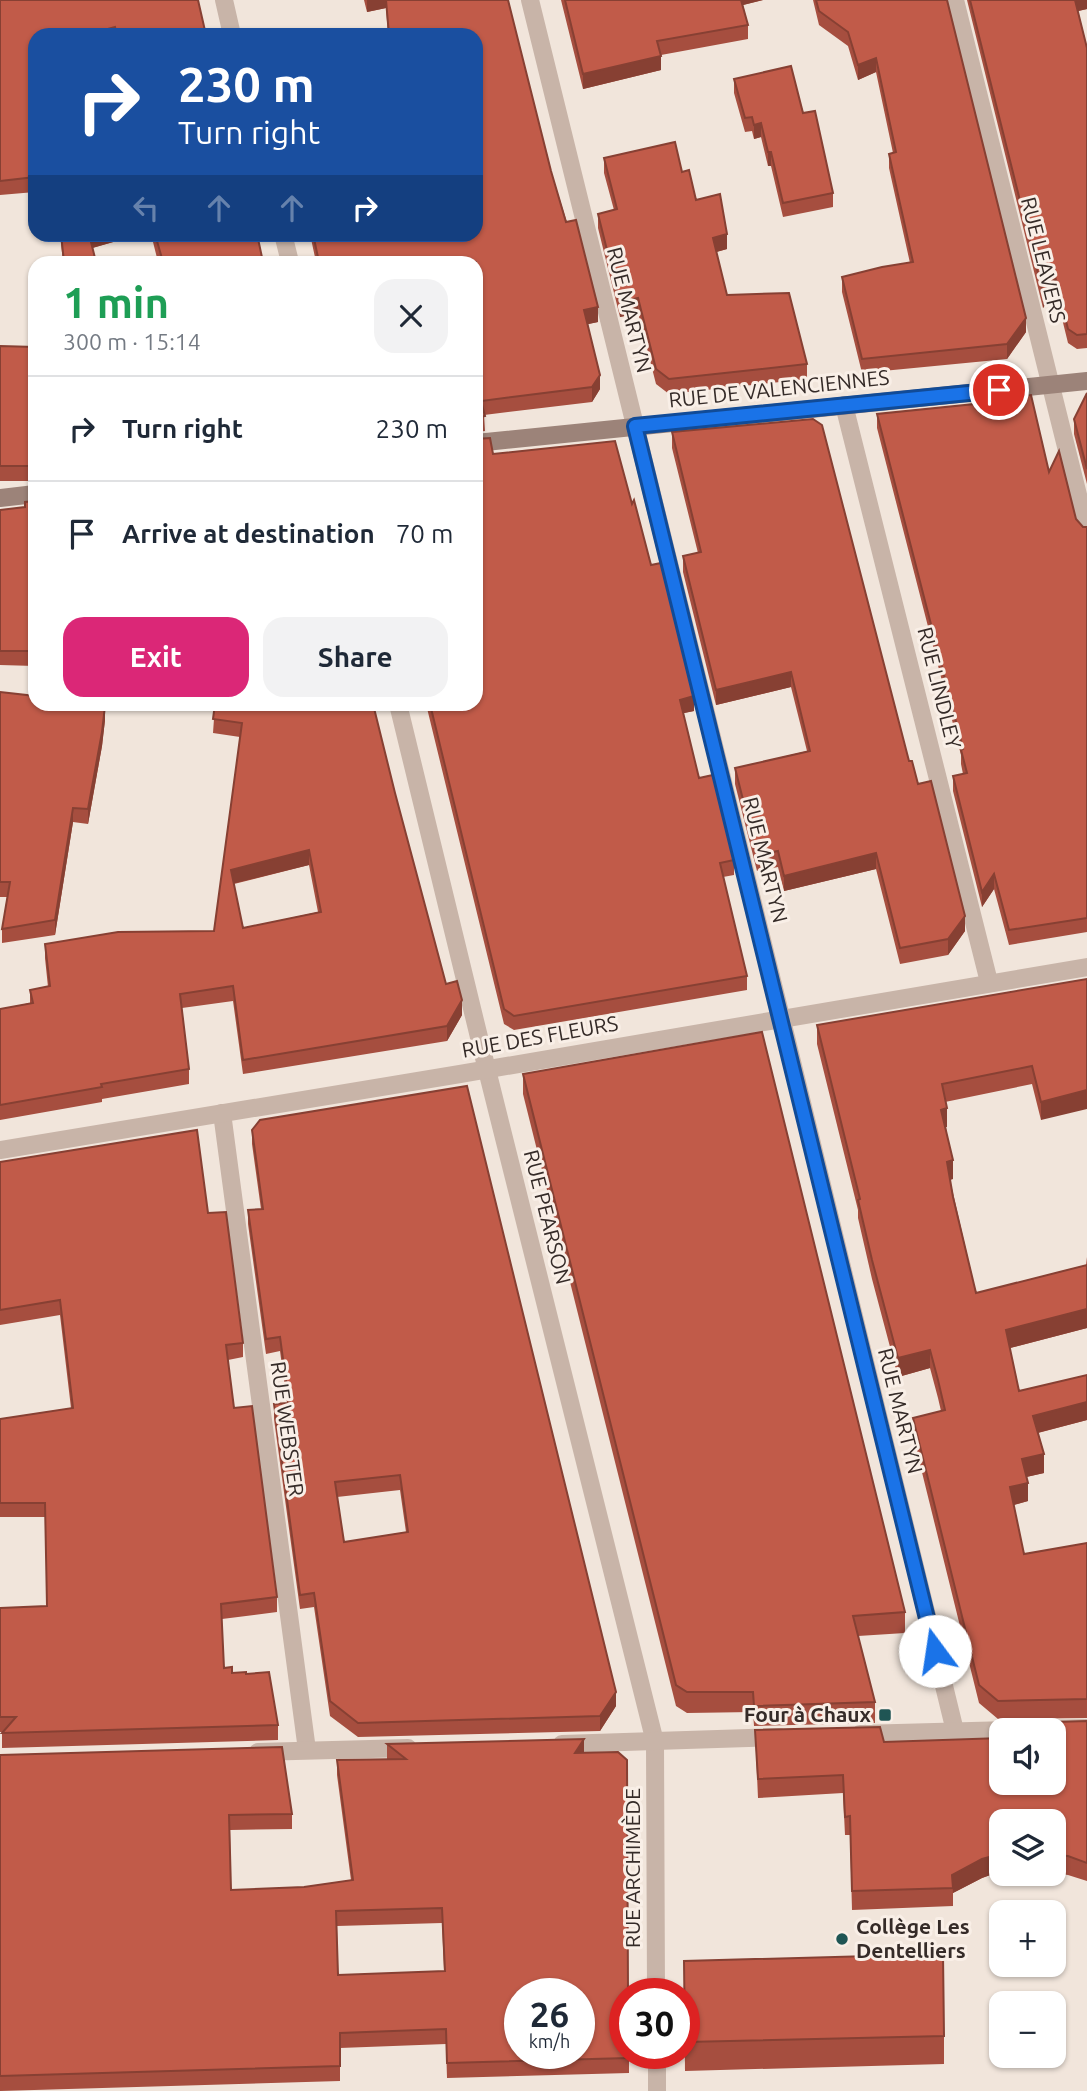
<!DOCTYPE html>
<html lang="en">
<head>
<meta charset="utf-8">
<style>
	:root { --surface:#fff; --page:#f2f2f3; --text:#1f2937; --muted:#747a83; --line:#e0e1e3; --accent:#db2777 }
	body { margin:0; font-family:Ubuntu,sans-serif; background:var(--page); color:var(--text); height:100vh; display:flex; flex-direction:column; font-size:26px; white-space:nowrap }
	* { box-sizing:border-box; margin:0 }
	p { font-size:23px; color:var(--muted) }
	.icon { flex:none; width:38px; height:38px; fill:none; stroke:currentColor; stroke-width:2; stroke-linecap:round; stroke-linejoin:round }
	.map { position:relative; flex:1; overflow:hidden }
	.drawer { position:absolute; left:28px; top:256px; width:455px; height:455px; display:flex; flex-direction:column; background:var(--surface); border-radius:21px; box-shadow:0 2px 5px #0004 }
	.drawer>* { flex:none }
	.guide { position:absolute; left:28px; top:28px; width:455px; height:214px; border-radius:21px; box-shadow:0 2px 5px #0004; background:#1a4fa0; color:#fff; overflow:hidden }
	.controls { position:absolute; left:989px; top:1718px; display:grid; gap:14px }
	.controls a { display:grid; place-items:center; width:77px; height:77px; border-radius:14px; background:var(--surface); box-shadow:0 2px 5px #0004; font-size:35px }
	.speed { position:absolute; left:504px; top:1978px; display:flex; gap:14px; font-size:35px; font-weight:700; text-align:center }
	.speed>* { display:grid; place-content:center; width:91px; height:91px; border-radius:50%; background:var(--surface); box-shadow:0 2px 5px #0004; line-height:1 }
	.speed small { font-size:18px; font-weight:400 }
	.speed .limit { border:10px solid #d22; background:#fff; color:#111 }
	.pin { position:absolute; display:grid; place-items:center; width:60px; height:60px; color:#fff; margin:-30px; border:4px solid #fff; border-radius:50%; box-shadow:0 2px 7px #0007 }
	.me { position:absolute; width:77px; margin:-38px; rotate:346deg; stroke-linejoin:round; filter:drop-shadow(0 0 5px #0008) }
	.turn { display:flex; align-items:center; gap:24px; height:147px; padding:0 35px; font-size:32px }
	.turn .icon { width:91px; height:91px; stroke-width:2.5 }
	.turn b { display:block; font-size:49px; line-height:60px }
	.lanes { display:flex; align-items:center; height:66px; padding:0 35px; background:#0003; justify-content:center; gap:35px; direction:ltr }
	.lanes .off { opacity:.35 }
	.round { display:grid; place-items:center; flex:none; width:74px; height:74px; border-radius:21px; background:var(--page) }
	.head { display:flex; align-items:center; justify-content:space-between; height:119px; padding:0 35px }
	h1 { font-size:42px; font-weight:600; line-height:52px; color:#1e9e55 }
	.cta { display:flex; gap:14px; margin-top:auto; padding:14px 35px }
	.cta a { flex:1; height:80px; border-radius:21px; background:var(--accent); color:#fff; font-size:28px; font-weight:600; line-height:80px; text-align:center }
	.cta a+a { background:var(--page); color:var(--text) }
	ul { padding:0; list-style:none }
	li { display:flex; align-items:center; gap:21px; height:105px; padding:0 35px; border-top:2px solid var(--line) }
	li div { flex:1 }
	li b { display:block; font-size:26px }
	li em { font-style:normal }
	.map>svg:first-child { display:block }
</style>
</head>
<body>
<div class="map">
<svg width="1087" height="2091" viewBox="0 0 1087 2091">
	<rect width="100%" height="100%" fill="#f1e5db"/>
	<g fill="none" stroke-linecap="round" stroke-linejoin="round">
		<g stroke="#c8b4a8" stroke-width="18">
			<path d="M 224,0 L 232,35"/>
			<path d="M 530,0 L 786,1037 L 955,1731"/>
			<path d="M 955,0 L 1087,531"/>
			<path d="M 283,234 L 290,262"/>
			<path d="M 844,405 L 989,982"/>
			<path d="M 398,704 L 487,1070 L 655,1742 L 656,1993"/>
			<path d="M 222,1113 L 307,1750"/>
			<path d="M 0,1150 L 460,1074 L 1087,967"/>
			<path d="M 860,1734 L 1087,1728"/>
			<path d="M 562,1744 L 779,1737"/>
			<path d="M 258,1752 L 408,1748"/>
			<path d="M 657,2053 L 657,2091"/>
		</g>
		<g stroke="#9c8379" stroke-width="18">
			<path d="M 476,443 L 1087,381"/>
			<path d="M 0,498 L 35,494"/>
		</g>
	</g>
	<g fill="#a64e3f" fill-rule="evenodd">
		<path d="M 0,0 L 206,35 L 35,35 L 35,192 L 0,195 Z"/>
		<path d="M 364,0 L 508,0 L 551,171 L 598,322 L 588,324 L 600,389 L 592,402 L 484,415 L 485,431 L 476,432 L 476,262 L 316,262 L 310,234 L 476,234 L 476,35 L 388,35 L 386,8 L 367,12 Z"/>
		<path d="M 561,0 L 763,0 L 743,5 L 748,25 L 748,39 L 661,55 L 661,70 L 583,89 Z"/>
		<path d="M 813,0 L 947,0 L 1026,332 L 1007,359 L 862,373 L 842,292 L 842,277 L 910,263 L 889,168 L 889,154 L 893,153 L 876,72 L 858,80 L 848,46 L 819,25 Z"/>
		<path d="M 967,0 L 1087,0 L 1087,9 L 1078,11 L 1087,48 L 1087,348 L 1077,349 L 1068,343 L 1055,290 L 1043,308 Z"/>
		<path d="M 734,79 L 803,113 L 833,193 L 833,207 L 783,217 L 771,166 L 768,166 L 761,137 L 754,139 L 752,131 L 745,132 L 734,93 Z"/>
		<path d="M 604,158 L 682,172 L 696,200 L 727,249 L 716,252 L 727,295 L 807,364 L 807,379 L 669,394 L 656,384 L 638,313 L 620,317 L 598,228 L 598,214 L 614,210 L 604,173 Z"/>
		<path d="M 60,234 L 141,234 L 92,248 L 96,262 L 63,262 Z"/>
		<path d="M 151,234 L 257,234 L 263,262 L 158,262 Z"/>
		<path d="M 0,346 L 35,347 L 35,481 L 0,481 Z"/>
		<path d="M 1087,393 L 1087,484 L 1074,434 L 1074,419 Z"/>
		<path d="M 877,414 L 1049,472 L 1076,519 L 1083,527 L 1087,527 L 1087,932 L 1009,945 L 994,889 L 982,907 L 953,791 L 953,776 L 963,774 L 961,764 L 961,755 L 877,428 Z"/>
		<path d="M 672,432 L 909,761 L 918,784 L 965,931 L 948,955 L 900,964 L 876,869 L 784,891 L 778,867 L 757,871 L 735,784 L 735,768 L 807,751 L 791,687 L 716,705 L 683,572 L 683,556 L 698,553 L 672,448 Z"/>
		<path d="M 493,454 L 632,504 L 651,565 L 694,711 L 683,713 L 699,778 L 734,860 L 734,875 L 723,877 L 747,976 L 747,990 L 514,1030 L 504,1024 L 426,704 L 476,704 Z"/>
		<path d="M 35,501 L 35,666 L 0,665 L 0,510 L 25,507 Z"/>
		<path d="M 0,692 L 105,720 L 102,746 L 88,824 L 73,822 L 55,935 L 2,943 L 2,929 L 7,897 L 0,897 Z"/>
		<path d="M 215,704 L 395,793 L 446,984 L 462,1015 L 447,1041 L 243,1074 L 233,1001 L 182,1008 L 189,1069 L 189,1084 L 102,1099 L 102,1102 L 0,1120 L 0,1009 L 30,1003 L 30,990 L 48,987 L 45,958 L 45,944 L 214,931 L 240,737 L 213,733 ZM 309,865 L 318,912 L 243,928 L 234,884 Z"/>
		<path d="M 1087,979 L 1041,1120 L 1032,1084 L 945,1102 L 947,1127 L 946,1127 L 953,1179 L 950,1180 L 976,1293 L 1086,1265 L 1087,1257 L 1087,1328 L 1010,1348 L 1019,1391 L 1087,1375 L 1087,1420 L 1038,1433 L 1044,1473 L 1026,1477 L 1028,1501 L 1014,1505 L 1024,1554 L 1087,1543 L 1087,1718 L 998,1719 L 979,1703 L 913,1436 L 913,1418 L 941,1411 L 938,1398 L 930,1368 L 898,1377 L 872,1279 L 858,1218 L 858,1210 L 817,1044 L 817,1025 Z"/>
		<path d="M 523,1074 L 905,1612 L 905,1633 L 858,1636 L 875,1702 L 875,1723 L 754,1726 L 753,1712 L 687,1713 L 676,1706 L 523,1094 Z"/>
		<path d="M 252,1130 L 616,1706 L 600,1731 L 358,1737 L 330,1716 L 314,1607 L 300,1609 L 274,1419 L 274,1404 L 287,1403 L 280,1351 L 266,1354 L 248,1224 L 248,1210 L 261,1209 L 252,1144 ZM 400,1490 L 406,1532 L 344,1542 L 337,1497 Z"/>
		<path d="M 0,1162 L 208,1213 L 243,1343 L 243,1357 L 228,1360 L 234,1408 L 277,1597 L 277,1612 L 222,1619 L 224,1668 L 232,1673 L 246,1674 L 278,1725 L 278,1740 L 2,1748 L 2,1733 L 3,1732 L 0,1732 L 0,1608 L 47,1606 L 45,1517 L 0,1517 L 0,1419 L 71,1408 L 60,1315 L 0,1325 Z"/>
		<path d="M 1087,1721 L 1087,1881 L 1068,1875 L 1054,1873 L 1054,1822 L 1001,1822 L 1001,1874 L 993,1874 L 982,1878 L 953,1893 L 953,1906 L 852,1910 L 850,1835 L 845,1835 L 843,1793 L 758,1798 L 755,1730 L 884,1742 L 1001,1783 L 1054,1731 L 1024,1731 L 1024,1723 Z"/>
		<path d="M 387,1744 L 584,1753 L 629,2053 L 629,2073 L 447,2078 L 446,2044 L 340,2048 L 340,2081 L 0,2091 L 0,1755 L 292,1814 L 292,1829 L 230,1830 L 231,1890 L 304,1887 L 351,1880 L 337,1775 L 337,1760 L 387,1759 ZM 442,1923 L 444,1971 L 338,1975 L 337,1926 Z"/>
		<path d="M 684,1961 L 944,2036 L 944,2064 L 685,2071 Z"/>
	</g>
	<g fill="#874033">
		<path d="M 367,0 L 386,0 L 386,8 L 367,12 Z"/>
		<path d="M 739,0 L 763,0 L 739,6 Z"/>
		<path d="M 1074,0 L 1087,0 L 1087,9 L 1074,12 Z"/>
		<path d="M 115,27 L 115,35 L 86,35 Z"/>
		<path d="M 661,56 L 661,70 L 583,89 L 583,74 Z"/>
		<path d="M 876,58 L 876,72 L 858,80 L 858,65 Z"/>
		<path d="M 761,123 L 761,137 L 754,139 L 754,125 Z"/>
		<rect x="768" y="152" width="3" height="14"/>
		<path d="M 89,234 L 141,234 L 89,249 Z"/>
		<path d="M 727,234 L 727,249 L 713,253 L 713,238 Z"/>
		<path d="M 1055,276 L 1055,290 L 1043,308 L 1043,293 Z"/>
		<path d="M 638,298 L 638,313 L 620,317 L 620,302 Z"/>
		<path d="M 598,307 L 598,322 L 584,325 L 584,310 Z"/>
		<path d="M 1026,318 L 1026,332 L 1007,359 L 1007,344 Z"/>
		<path d="M 600,375 L 600,389 L 592,402 L 592,387 Z"/>
		<path d="M 791,672 L 791,687 L 716,705 L 716,690 Z"/>
		<path d="M 694,696 L 694,711 L 680,714 L 680,700 Z"/>
		<path d="M 105,706 L 105,720 L 102,746 L 88,824 L 88,809 Z"/>
		<path d="M 73,808 L 73,822 L 55,935 L 55,920 Z"/>
		<path d="M 309,850 L 309,865 L 231,884 L 231,870 Z"/>
		<path d="M 876,853 L 876,869 L 784,891 L 784,876 Z"/>
		<path d="M 994,874 L 994,889 L 982,907 L 982,892 Z"/>
		<path d="M 965,916 L 965,931 L 948,955 L 948,939 Z"/>
		<path d="M 462,1000 L 462,1015 L 447,1041 L 447,1026 Z"/>
		<path d="M 1087,1090 L 1087,1109 L 1041,1120 L 1041,1102 Z"/>
		<path d="M 947,1108 L 947,1127 L 941,1128 L 941,1110 Z"/>
		<path d="M 953,1160 L 953,1179 L 947,1180 L 947,1162 Z"/>
		<path d="M 1087,1309 L 1087,1328 L 1006,1349 L 1006,1330 Z"/>
		<path d="M 930,1350 L 930,1368 L 898,1377 L 898,1358 Z"/>
		<path d="M 1087,1402 L 1087,1420 L 1033,1434 L 1033,1416 Z"/>
		<path d="M 1044,1454 L 1044,1473 L 1022,1478 L 1022,1459 Z"/>
		<path d="M 1028,1483 L 1028,1501 L 1010,1506 L 1010,1487 Z"/>
		<path d="M 616,1692 L 616,1706 L 600,1731 L 600,1716 Z"/>
		<path d="M 584,1739 L 584,1754 L 575,1753 Z"/>
		<path d="M 993,1856 L 993,1874 L 982,1878 L 953,1893 L 952,1875 L 982,1859 Z"/>
	</g>
	<g fill="#c15b49" stroke="#874033" stroke-width="2" fill-rule="evenodd">
		<path d="M 0,0 L 198,0 L 206,35 L 117,35 L 115,27 L 86,35 L 35,35 L 35,177 L 0,181 Z"/>
		<path d="M 386,0 L 508,0 L 551,171 L 566,222 L 576,220 L 598,307 L 584,310 L 600,375 L 592,387 L 481,401 L 485,416 L 476,418 L 476,262 L 319,262 L 313,234 L 476,234 L 476,35 L 389,35 Z"/>
		<path d="M 565,0 L 741,0 L 748,25 L 657,41 L 661,56 L 583,74 Z"/>
		<path d="M 816,0 L 947,0 L 1026,318 L 1007,344 L 862,359 L 842,277 L 882,267 L 913,262 L 889,154 L 896,152 L 876,58 L 858,65 L 848,32 L 819,11 Z"/>
		<path d="M 970,0 L 1075,0 L 1087,48 L 1087,334 L 1077,335 L 1068,329 L 1055,276 L 1043,293 Z"/>
		<path d="M 791,66 L 803,113 L 815,111 L 833,193 L 783,203 L 771,152 L 768,152 L 761,123 L 754,125 L 752,117 L 745,118 L 734,79 Z"/>
		<path d="M 675,142 L 682,172 L 689,170 L 696,200 L 720,194 L 727,234 L 713,238 L 727,295 L 789,293 L 807,364 L 669,379 L 656,369 L 638,298 L 620,302 L 598,214 L 617,209 L 604,158 Z"/>
		<path d="M 61,234 L 89,234 L 96,262 L 64,262 Z"/>
		<path d="M 155,234 L 257,234 L 263,262 L 163,262 Z"/>
		<path d="M 0,346 L 35,347 L 35,466 L 0,466 Z"/>
		<path d="M 1087,393 L 1087,469 L 1074,419 Z"/>
		<path d="M 1031,395 L 1049,472 L 1059,451 L 1076,519 L 1083,527 L 1087,527 L 1087,918 L 1009,930 L 994,874 L 982,892 L 953,776 L 967,773 L 961,750 L 963,749 L 877,414 L 994,402 L 994,400 Z"/>
		<path d="M 813,419 L 822,425 L 909,761 L 912,761 L 918,784 L 931,781 L 965,916 L 948,939 L 900,948 L 876,853 L 784,876 L 778,851 L 757,855 L 735,768 L 810,751 L 791,672 L 716,690 L 683,556 L 701,552 L 672,432 Z"/>
		<path d="M 490,438 L 493,454 L 615,441 L 632,504 L 634,500 L 651,565 L 661,563 L 694,696 L 680,700 L 699,778 L 713,775 L 734,860 L 720,863 L 747,976 L 514,1016 L 504,1009 L 430,704 L 476,704 L 476,439 Z"/>
		<path d="M 35,501 L 35,651 L 0,651 L 0,510 L 25,507 L 25,502 Z"/>
		<path d="M 0,692 L 35,696 L 35,704 L 88,704 L 105,706 L 102,732 L 88,809 L 73,808 L 55,920 L 2,929 L 10,882 L 0,882 Z"/>
		<path d="M 215,704 L 373,704 L 395,793 L 446,984 L 457,981 L 462,1000 L 447,1026 L 243,1060 L 233,986 L 180,994 L 189,1069 L 101,1084 L 102,1087 L 0,1105 L 0,1009 L 33,1003 L 30,990 L 50,986 L 45,944 L 118,932 L 214,931 L 242,723 L 213,719 ZM 309,850 L 321,912 L 243,928 L 231,870 Z"/>
		<path d="M 1087,979 L 1087,1090 L 1041,1102 L 1032,1066 L 942,1084 L 947,1108 L 941,1110 L 953,1160 L 947,1162 L 953,1197 L 976,1293 L 1087,1265 L 1087,1309 L 1006,1330 L 1019,1391 L 1087,1375 L 1087,1402 L 1033,1416 L 1044,1454 L 1022,1459 L 1028,1483 L 1010,1487 L 1024,1554 L 1087,1543 L 1087,1699 L 998,1701 L 979,1685 L 913,1418 L 945,1410 L 938,1380 L 930,1350 L 898,1358 L 872,1260 L 858,1200 L 860,1199 L 817,1025 Z"/>
		<path d="M 762,1032 L 905,1612 L 853,1616 L 875,1702 L 754,1706 L 753,1692 L 687,1692 L 676,1685 L 523,1074 Z"/>
		<path d="M 467,1086 L 616,1692 L 600,1716 L 358,1723 L 330,1701 L 314,1593 L 300,1595 L 274,1404 L 289,1403 L 280,1337 L 266,1339 L 248,1210 L 263,1209 L 252,1130 L 260,1120 ZM 400,1475 L 408,1532 L 344,1542 L 335,1482 Z"/>
		<path d="M 197,1130 L 208,1213 L 226,1212 L 243,1343 L 226,1345 L 234,1408 L 252,1406 L 277,1597 L 221,1604 L 224,1668 L 232,1667 L 232,1673 L 246,1672 L 246,1674 L 269,1672 L 278,1725 L 2,1733 L 16,1717 L 0,1717 L 0,1608 L 47,1606 L 45,1503 L 0,1503 L 0,1419 L 73,1408 L 60,1300 L 0,1310 L 0,1162 Z"/>
		<path d="M 1087,1721 L 1087,1863 L 1068,1856 L 1054,1855 L 1054,1822 L 1001,1822 L 1001,1855 L 993,1856 L 982,1859 L 952,1875 L 953,1888 L 852,1891 L 850,1816 L 845,1817 L 843,1775 L 758,1779 L 755,1730 L 880,1727 L 884,1742 L 1001,1738 L 1001,1783 L 1054,1783 L 1054,1731 L 1033,1731 L 1024,1723 Z"/>
		<path d="M 584,1739 L 575,1753 L 618,1752 L 627,1760 L 628,1993 L 625,1993 L 625,2053 L 629,2053 L 629,2058 L 447,2063 L 446,2029 L 340,2033 L 340,2066 L 0,2076 L 0,1755 L 282,1747 L 292,1814 L 229,1815 L 231,1890 L 304,1887 L 353,1880 L 337,1760 L 406,1759 L 387,1744 ZM 442,1908 L 445,1971 L 338,1975 L 336,1911 ZM 520,1993 L 579,1993 L 579,2053 L 520,2053 Z"/>
		<path d="M 943,1954 L 944,2036 L 685,2042 L 684,1961 Z"/>
	</g>
	<g fill="none" stroke-linecap="round" stroke-linejoin="round">
		<g stroke="#114b97" stroke-width="18">
			<path id="route" d="M 935,1651 L 635,426 L 999,390"/>
		</g>
		<use href="#route" stroke="#1a73e8" stroke-width="12"/>
	</g>
	<g fill="#1f5554" stroke="#f9efe7" stroke-width="2.5">
		<rect x="878" y="1708" width="14" height="14" rx="3.5"/>
		<circle cx="842" cy="1939" r="7"/>
	</g>
	<g text-anchor="middle" stroke-width="6" stroke-linejoin="round" paint-order="stroke">
		<g font-size="21" fill="#352b28" stroke="#f9efe7">
			<text transform="translate(1043 260) rotate(76)" y="7">RUE LEAVERS</text>
			<text transform="translate(629 310) rotate(76)" y="7">RUE MARTYN</text>
			<text transform="translate(779 389) rotate(-6)" y="7">RUE DE VALENCIENNES</text>
			<text transform="translate(939 688) rotate(76)" y="7">RUE LINDLEY</text>
			<text transform="translate(765 860) rotate(76)" y="7">RUE MARTYN</text>
			<text transform="translate(540 1037) rotate(-10)" y="7">RUE DES FLEURS</text>
			<text transform="translate(547 1217) rotate(76)" y="7">RUE PEARSON</text>
			<text transform="translate(900 1411) rotate(76)" y="7">RUE MARTYN</text>
			<text transform="translate(287 1429) rotate(82)" y="7">RUE WEBSTER</text>
			<text transform="translate(633 1868) rotate(-90)" y="7">RUE ARCHIMÈDE</text>
		</g>
		<g font-size="21" font-weight="bold" fill="#352b28" stroke="#f9efe7" text-anchor="end">
			<text x="871" y="1722">Four à Chaux</text>
			<text x="856" y="1934" text-anchor="start">Collège Les<tspan x="856" dy="24">Dentelliers</tspan></text>
		</g>
	</g>
</svg>
<div class="controls">
<a><svg class="icon" aria-label="sound" viewBox="0 0 24 24"><path d="M4 9h4l5-4v14l-5-4H4zM17 9q2 3 0 6"/></svg></a>
<a><svg class="icon" aria-label="layers" viewBox="0 0 24 24"><path d="M12 4l9 5-9 5-9-5zM3 14l9 5 9-5"/></svg></a>
<a>+</a>
<a>−</a>
</div>
<div class="speed"><div>26<small>km/h</small></div><div class="limit">30</div></div>
<div class="pin" style="left:999px;top:390px;background:#d93025"><svg class="icon" aria-label="arrive" viewBox="0 0 24 24"><path d="M6 21V4h12l-3 4 3 4H6"/></svg></div>
<svg class="me" style="left:935px;top:1651px" viewBox="-20 -20 40 40"><circle r="19" fill="#fff"/><path d="M0-13L10 11 0 6-10 11z" fill="#1a73e8"/></svg>
<div class="guide">
<div class="turn"><svg class="icon" aria-label="right" viewBox="0 0 24 24"><path d="M7 20v-9h11M14 6l5 5-5 5"/></svg><div><b>230 m</b>Turn right</div></div>
<div class="lanes"><svg class="icon off" aria-label="left" viewBox="0 0 24 24"><path d="M17 20v-9H6M10 6l-5 5 5 5"/></svg><svg class="icon off" aria-label="ahead" viewBox="0 0 24 24"><path d="M12 20V5M6 11l6-6 6 6"/></svg><svg class="icon off" aria-label="ahead" viewBox="0 0 24 24"><path d="M12 20V5M6 11l6-6 6 6"/></svg><svg class="icon" aria-label="right" viewBox="0 0 24 24"><path d="M7 20v-9h11M14 6l5 5-5 5"/></svg></div>
</div>
<section class="drawer">
<div class="head"><div><h1>1 min</h1><p>300 m · 15:14</p></div><a class="round"><svg class="icon" aria-label="close" viewBox="0 0 24 24"><path d="M6 6l12 12M18 6L6 18"/></svg></a></div>
<ul>
<li><svg class="icon" aria-label="right" viewBox="0 0 24 24"><path d="M7 20v-9h11M14 6l5 5-5 5"/></svg><div><b>Turn right</b></div><em>230 m</em></li>
<li><svg class="icon" aria-label="arrive" viewBox="0 0 24 24"><path d="M6 21V4h12l-3 4 3 4H6"/></svg><div><b>Arrive at destination</b></div><em>70 m</em></li>
</ul>
<div class="cta"><a>Exit</a><a>Share</a></div>
</section>
</div>
</body>
</html>
